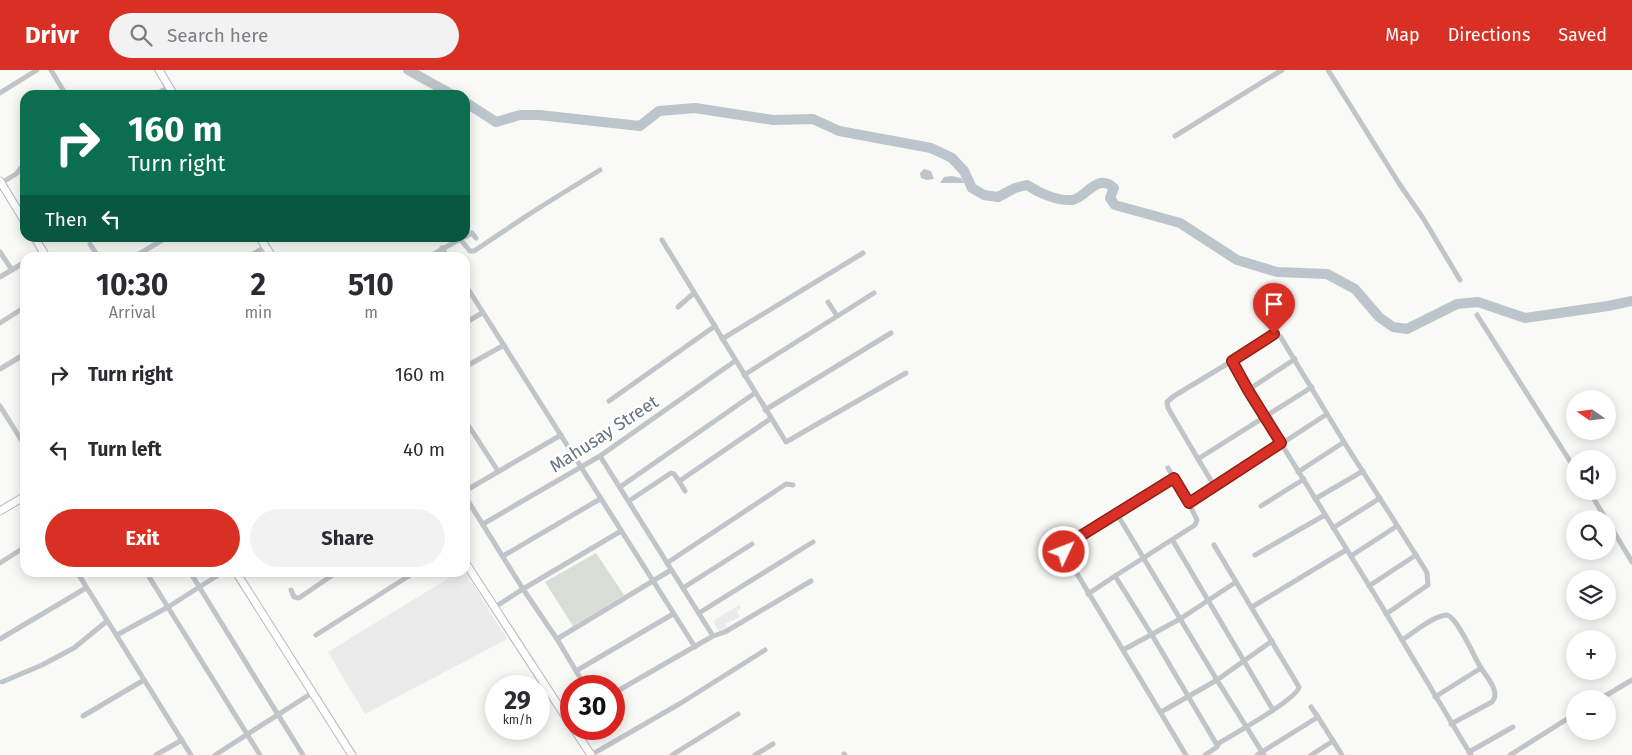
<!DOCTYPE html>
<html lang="en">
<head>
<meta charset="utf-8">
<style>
	:root { --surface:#fff; --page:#f2f2f3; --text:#2b2b33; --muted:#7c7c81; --accent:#d93025 }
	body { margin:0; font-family:"Fira Sans",sans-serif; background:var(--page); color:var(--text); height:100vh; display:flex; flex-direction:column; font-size:19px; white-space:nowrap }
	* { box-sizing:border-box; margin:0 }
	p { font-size:16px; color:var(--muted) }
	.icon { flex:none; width:28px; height:28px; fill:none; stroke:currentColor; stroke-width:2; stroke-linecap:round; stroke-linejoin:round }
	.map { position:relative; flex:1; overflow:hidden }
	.drawer { position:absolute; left:20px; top:182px; width:450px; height:325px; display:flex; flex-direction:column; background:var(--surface); border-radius:15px; box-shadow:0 2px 12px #0003 }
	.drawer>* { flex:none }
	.top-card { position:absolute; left:20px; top:20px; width:450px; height:152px; border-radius:15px; box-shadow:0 2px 12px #0003; background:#0b6e4f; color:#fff; overflow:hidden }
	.needle { width:32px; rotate:284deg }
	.tools { position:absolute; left:1566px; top:320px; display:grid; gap:10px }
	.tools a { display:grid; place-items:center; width:50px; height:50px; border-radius:50%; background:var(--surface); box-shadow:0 2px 12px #0003; font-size:25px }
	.speed { position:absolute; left:485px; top:605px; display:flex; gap:10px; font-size:25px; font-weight:700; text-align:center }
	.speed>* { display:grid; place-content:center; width:65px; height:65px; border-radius:50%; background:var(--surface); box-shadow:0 2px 12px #0003; line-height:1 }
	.speed small { font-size:12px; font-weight:400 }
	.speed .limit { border:8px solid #d22; background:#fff; color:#111 }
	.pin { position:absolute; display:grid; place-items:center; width:42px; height:42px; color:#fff; margin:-51px -21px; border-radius:50% 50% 50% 0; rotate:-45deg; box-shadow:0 0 5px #0007 }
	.pin .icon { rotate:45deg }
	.me { position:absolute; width:55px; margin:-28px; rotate:47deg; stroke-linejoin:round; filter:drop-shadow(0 0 4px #0008) }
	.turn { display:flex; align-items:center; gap:18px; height:105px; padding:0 25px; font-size:22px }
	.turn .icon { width:65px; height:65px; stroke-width:2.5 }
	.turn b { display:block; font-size:35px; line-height:42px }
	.then { display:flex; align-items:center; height:48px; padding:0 25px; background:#0003; gap:10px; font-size:19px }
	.eta { display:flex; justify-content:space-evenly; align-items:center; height:85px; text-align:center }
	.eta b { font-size:30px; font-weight:700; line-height:35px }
	.button { display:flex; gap:10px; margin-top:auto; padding:10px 25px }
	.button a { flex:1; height:58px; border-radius:30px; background:var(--accent); color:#fff; font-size:20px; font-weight:700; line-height:58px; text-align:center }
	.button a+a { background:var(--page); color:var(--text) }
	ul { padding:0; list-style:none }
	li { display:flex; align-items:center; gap:15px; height:75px; padding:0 25px }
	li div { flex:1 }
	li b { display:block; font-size:19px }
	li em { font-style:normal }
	header { display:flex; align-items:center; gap:30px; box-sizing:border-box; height:70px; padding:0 25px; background:var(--accent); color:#fff }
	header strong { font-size:24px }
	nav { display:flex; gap:28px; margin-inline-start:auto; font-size:18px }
	.search { width:350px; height:45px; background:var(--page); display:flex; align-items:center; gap:12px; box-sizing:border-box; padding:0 18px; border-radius:28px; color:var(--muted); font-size:19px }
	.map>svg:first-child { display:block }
</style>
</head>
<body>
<header>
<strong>Drivr</strong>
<div class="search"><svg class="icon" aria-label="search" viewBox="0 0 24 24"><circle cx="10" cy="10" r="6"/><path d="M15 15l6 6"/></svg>Search here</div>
<nav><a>Map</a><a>Directions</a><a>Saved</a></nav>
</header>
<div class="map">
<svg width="1632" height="685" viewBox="0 0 1632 685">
	<rect width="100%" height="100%" fill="#f9f9f6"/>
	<g fill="#eaebea">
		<path d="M 465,502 L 507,569 L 365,644 L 328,582 L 457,503 Z"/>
		<path d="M 739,535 L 741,538 L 737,541 L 740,547 L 725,554 L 727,558 L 719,562 L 713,551 Z"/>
	</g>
	<path fill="#d8ded6" d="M 596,483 L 624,525 L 573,556 L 545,512 Z"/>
	<g fill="#bbc5cb">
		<path d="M 924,99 L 931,101 L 934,109 L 927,110 L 921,108 L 920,103 Z"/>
		<path d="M 952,106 L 961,108 L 964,113 L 940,113 L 944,107 Z"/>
	</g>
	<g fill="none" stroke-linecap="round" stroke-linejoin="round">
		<g stroke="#bbc5cb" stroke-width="10">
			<path d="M 408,0 L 453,25"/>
			<path d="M 465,32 L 496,52 L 520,45 L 539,45 L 640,56 L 659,41 L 695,38 L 773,50 L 813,49 L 839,61 L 931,78 L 952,88 L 964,101 L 972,118 L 984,125 L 998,127 L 1015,118 L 1027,115 C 1039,123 1057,131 1072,130 C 1087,128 1096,102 1114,118 L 1110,128 L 1115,135 L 1180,153 L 1237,190 L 1277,202 L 1327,204 L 1355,219 L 1379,247 L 1393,257 L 1407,259 L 1457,234 L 1478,232 L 1525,248 L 1608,236 L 1632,231"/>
		</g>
		<g stroke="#b5babf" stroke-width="9">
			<g id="secondary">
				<path d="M 159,0 L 174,25"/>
				<path d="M 0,111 L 25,152"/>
				<path d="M 35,168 L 47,188"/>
				<path d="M 260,168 L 273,188"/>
				<path d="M 0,441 L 25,426"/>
				<path d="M 465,492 L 571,655"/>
				<path d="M 236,502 L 352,685"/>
				<path d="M 574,659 L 591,685"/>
			</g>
		</g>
		<g stroke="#c0c5c9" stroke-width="5">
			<path d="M 51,0 L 66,25"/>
			<path d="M 1328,0 L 1400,115 L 1423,148 L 1460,210"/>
			<path d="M 0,23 L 37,0"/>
			<path d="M 155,25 L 169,17"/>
			<path d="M 1175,66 L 1282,0"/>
			<path d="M 0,114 L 16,104 L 25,93"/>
			<path d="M 465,167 L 472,163 L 476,168"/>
			<path d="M 662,170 L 786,372 L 906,303"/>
			<path d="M 90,174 L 99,188"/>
			<path d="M 442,178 L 448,188"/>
			<path d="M 0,182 L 12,200"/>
			<path d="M 32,188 L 43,181"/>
			<path d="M 132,188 L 166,168"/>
			<path d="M 247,188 L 266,176"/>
			<path d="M 427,188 L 460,169 L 470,181 L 474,181 L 534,141 L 600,100"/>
			<path d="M 0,207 L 25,192"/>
			<path d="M 465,214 L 695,577"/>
			<path d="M 828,232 L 837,246"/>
			<path d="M 678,237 L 694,223"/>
			<path d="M 1477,245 L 1575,399"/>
			<path d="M 0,253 L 25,237"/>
			<path d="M 465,253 L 482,243"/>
			<path d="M 722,269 L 863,183"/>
			<path d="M 1232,291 L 1274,264 L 1280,266 L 1344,372 L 1423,496 L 1427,503 L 1428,515 L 1386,544"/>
			<path d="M 465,297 L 504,275"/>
			<path d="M 0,299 L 25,284"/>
			<path d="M 744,305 L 874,223"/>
			<path d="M 1312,317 L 1198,389 L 1215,417 L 1327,344"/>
			<path d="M 1248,320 L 1295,289"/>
			<path d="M 609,331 L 715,256"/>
			<path d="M 0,336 L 25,376"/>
			<path d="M 765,340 L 891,263"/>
			<path d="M 465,350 L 498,401"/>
			<path d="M 600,386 L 713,566 L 614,623"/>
			<path d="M 1198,389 L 1168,338 L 1167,332 L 1174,326 L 1232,291 L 1248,320 L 1375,525 L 1471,685"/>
			<path d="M 1168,398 L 1174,408"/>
			<path d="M 1298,402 L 1344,372"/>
			<path d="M 679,411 L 685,421"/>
			<path d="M 620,417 L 755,323"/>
			<path d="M 465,421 L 561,365"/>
			<path d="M 1589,421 L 1606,449"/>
			<path d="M 465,426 L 523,519 L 557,569 L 585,616"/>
			<path d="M 1315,429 L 1363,401"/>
			<path d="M 629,431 L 671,403 L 674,404 L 679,411 L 681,410 L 770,349"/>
			<path d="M 1189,433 L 1215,417"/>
			<path d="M 1261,436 L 1304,409"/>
			<path d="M 1117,444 L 1217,610 L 1264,685"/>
			<path d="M 1608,452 L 1632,492"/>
			<path d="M 483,454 L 600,386 L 735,291"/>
			<path d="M 1333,458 L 1380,428"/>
			<path d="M 1173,471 L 1273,640"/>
			<path d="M 1255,485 L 1325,445"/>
			<path d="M 503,486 L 600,429"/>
			<path d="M 1351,486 L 1397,456"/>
			<path d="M 0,493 L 25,477"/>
			<path d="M 667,493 L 786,414 L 793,415"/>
			<path d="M 77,502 L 191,685"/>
			<path d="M 146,502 L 260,685"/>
			<path d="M 190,502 L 303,685"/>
			<path d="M 1369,516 L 1416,485"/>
			<path d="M 683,518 L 752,474"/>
			<path d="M 291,520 L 294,527 L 299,528 L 337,502"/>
			<path d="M 1088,524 L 1115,506"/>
			<path d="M 495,537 L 523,519 L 621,461"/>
			<path d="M 1252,537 L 1346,480"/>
			<path d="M 699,543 L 813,472"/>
			<path d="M 117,565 L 168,537 L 223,502"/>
			<path d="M 316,565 L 415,502"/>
			<path d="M 713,566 L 725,562 L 811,511"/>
			<path d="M 0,569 L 86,518"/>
			<path d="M 557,569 L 671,500"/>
			<path d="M 1402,570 C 1413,563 1433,546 1446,545 C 1456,544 1475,589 1481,598 L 1435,627"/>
			<path d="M 1123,580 L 1180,549 L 1236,512"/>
			<path d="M 576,601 L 673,544"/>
			<path d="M 2,612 L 42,595 L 74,578 L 107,551"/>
			<path d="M 1600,629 L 1632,610"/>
			<path d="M 1161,642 L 1217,610 L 1272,571"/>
			<path d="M 83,646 L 144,610"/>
			<path d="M 1318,647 L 1342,685"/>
			<path d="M 1451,654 L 1492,632 C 1501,622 1487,607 1481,598"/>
			<path d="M 1469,682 L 1513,657"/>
			<path d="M 844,684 L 845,685"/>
			<path d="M 156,685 L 182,670"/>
			<path d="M 215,685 L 312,623"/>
			<path d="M 591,685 L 681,633 L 765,580"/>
			<path d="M 672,685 L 738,644"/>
			<path d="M 755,685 L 773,674"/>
			<path d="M 1186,685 L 1064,482 L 1066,475 L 1174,408 L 1189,433 L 1197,450 L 1195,455 L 1115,506 L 1152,565 L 1217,675"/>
			<path d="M 1205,685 L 1217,677 L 1219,673 C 1233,665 1297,629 1299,617 L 1214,475"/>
			<path d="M 1257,685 L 1318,647 L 1311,637"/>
			<path d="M 1311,685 L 1333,671"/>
			<path d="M 1510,685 L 1575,644"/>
		</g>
		<use href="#secondary" stroke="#fff" stroke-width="7"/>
	</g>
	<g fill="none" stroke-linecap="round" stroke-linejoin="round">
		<g stroke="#8d1f18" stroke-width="12">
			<path id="route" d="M 1064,482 L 1066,475 L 1174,408 L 1189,433 L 1281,373 L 1248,320 L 1232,291 L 1274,264"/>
		</g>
		<use href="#route" stroke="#d93025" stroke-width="9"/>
	</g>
	<g text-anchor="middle" stroke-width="5" stroke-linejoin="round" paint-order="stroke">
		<g font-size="18" fill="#647481" stroke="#fff">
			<text transform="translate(604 364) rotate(-33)" y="6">Mahusay Street</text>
		</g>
	</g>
</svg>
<div class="tools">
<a><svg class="needle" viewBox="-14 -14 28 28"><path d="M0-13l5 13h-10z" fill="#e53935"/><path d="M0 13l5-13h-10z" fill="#7c7c81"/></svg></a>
<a><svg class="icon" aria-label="sound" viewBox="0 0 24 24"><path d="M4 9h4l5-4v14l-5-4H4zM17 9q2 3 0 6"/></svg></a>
<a><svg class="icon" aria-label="search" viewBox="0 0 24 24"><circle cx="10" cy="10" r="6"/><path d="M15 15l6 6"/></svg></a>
<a><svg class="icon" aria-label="layers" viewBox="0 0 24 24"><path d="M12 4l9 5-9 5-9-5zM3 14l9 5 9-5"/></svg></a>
<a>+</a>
<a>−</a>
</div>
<div class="speed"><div>29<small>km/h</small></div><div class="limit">30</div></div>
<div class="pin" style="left:1274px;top:264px;background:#d93025"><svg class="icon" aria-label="arrive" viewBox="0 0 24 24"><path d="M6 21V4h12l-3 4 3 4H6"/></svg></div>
<svg class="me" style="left:1064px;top:482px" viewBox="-20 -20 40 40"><circle r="17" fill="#d93025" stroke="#fff" stroke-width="3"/><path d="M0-11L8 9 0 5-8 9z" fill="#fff"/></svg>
<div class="top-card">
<div class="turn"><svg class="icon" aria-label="right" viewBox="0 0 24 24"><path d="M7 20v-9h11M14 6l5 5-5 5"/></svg><div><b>160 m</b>Turn right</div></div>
<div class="then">Then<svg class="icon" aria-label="left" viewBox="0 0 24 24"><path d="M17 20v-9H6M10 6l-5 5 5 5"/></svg></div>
</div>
<section class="drawer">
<div class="eta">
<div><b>10:30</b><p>Arrival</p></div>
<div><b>2</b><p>min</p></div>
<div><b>510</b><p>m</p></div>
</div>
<ul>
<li><svg class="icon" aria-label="right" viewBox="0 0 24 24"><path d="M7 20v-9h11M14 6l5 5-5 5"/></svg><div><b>Turn right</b></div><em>160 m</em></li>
<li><svg class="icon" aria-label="left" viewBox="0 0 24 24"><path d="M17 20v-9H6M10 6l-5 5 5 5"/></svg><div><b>Turn left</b></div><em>40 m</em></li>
</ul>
<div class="button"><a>Exit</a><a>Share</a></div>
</section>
</div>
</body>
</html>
